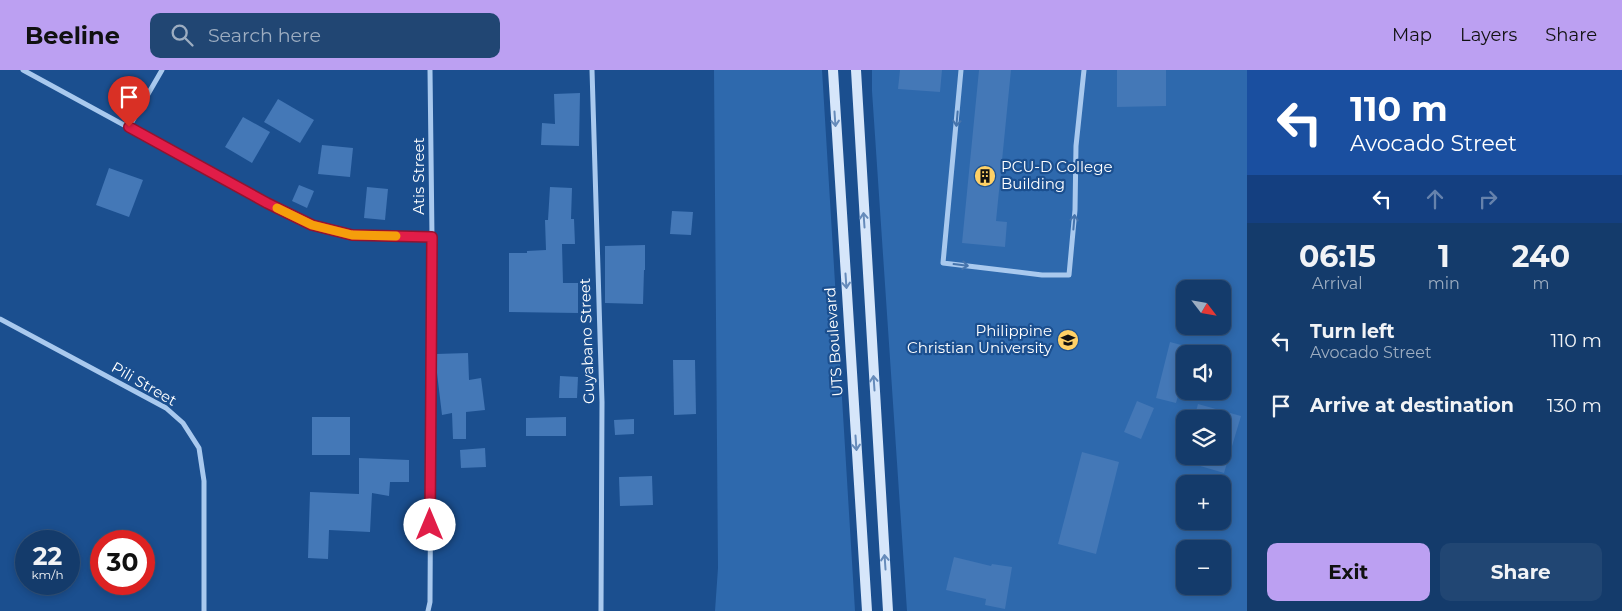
<!DOCTYPE html>
<html lang="en">
<head>
<meta charset="utf-8">
<style>
	:root { --surface:#143b6b; --page:#214673; --text:#f1f3f6; --muted:#9dadc1; --line:#33557e; --accent:#bca0f2 }
	body { margin:0; font-family:Montserrat,sans-serif; background:var(--page); color:var(--text); height:100vh; display:flex; flex-direction:column; font-size:19px; white-space:nowrap }
	* { box-sizing:border-box; margin:0 }
	p { font-size:16px; color:var(--muted) }
	.icon { flex:none; width:28px; height:28px; fill:none; stroke:currentColor; stroke-width:2; stroke-linecap:round; stroke-linejoin:round }
	.map { position:relative; flex:1; overflow:hidden }
	.panel { display:flex; flex-direction:column; background:var(--surface); width:375px }
	.panel>* { flex:none }
	.hud { background:#1a4fa0; color:#fff; overflow:hidden }
	.needle { width:32px; rotate:121deg }
	.buttons { position:absolute; left:1176px; top:210px; display:grid; gap:10px }
	.buttons a { display:grid; place-items:center; width:55px; height:55px; border-radius:10px; background:var(--surface); box-shadow:0 2px 8px #0003,0 0 0 1px var(--line); font-size:25px }
	.speed { position:absolute; left:15px; top:460px; display:flex; gap:10px; font-size:25px; font-weight:700; text-align:center }
	.speed>* { display:grid; place-content:center; width:65px; height:65px; border-radius:50%; background:var(--surface); box-shadow:0 2px 8px #0003,0 0 0 1px var(--line); line-height:1 }
	.speed small { font-size:12px; font-weight:400 }
	.speed .limit { border:8px solid #d22; background:#fff; color:#111 }
	.pin { position:absolute; display:grid; place-items:center; width:42px; height:42px; color:#fff; margin:-51px -21px; border-radius:50% 50% 50% 0; rotate:-45deg; box-shadow:0 0 5px #0007 }
	.pin .icon { rotate:45deg }
	.me { position:absolute; width:55px; margin:-28px; rotate:0deg; stroke-linejoin:round; filter:drop-shadow(0 0 4px #0008) }
	.turn { display:flex; align-items:center; gap:18px; height:105px; padding:0 20px; font-size:22px }
	.turn .icon { width:65px; height:65px; stroke-width:2.5 }
	.turn b { display:block; font-size:35px; line-height:42px }
	.lanes { display:flex; align-items:center; height:48px; padding:0 20px; background:#0003; justify-content:center; gap:25px; direction:ltr }
	.lanes .off { opacity:.35 }
	.eta { display:flex; justify-content:space-evenly; align-items:center; height:85px; text-align:center }
	.eta b { font-size:30px; font-weight:700; line-height:35px }
	.cta { display:flex; gap:10px; margin-top:auto; padding:10px 20px }
	.cta a { flex:1; height:58px; border-radius:10px; background:var(--accent); color:#111; font-size:20px; font-weight:700; line-height:58px; text-align:center }
	.cta a+a { background:var(--page); color:var(--text) }
	ul { padding:0; list-style:none }
	li { display:flex; align-items:center; gap:15px; height:65px; padding:0 20px }
	li div { flex:1 }
	li b { display:block; font-size:19px }
	li em { font-style:normal }
	header { display:flex; align-items:center; gap:30px; box-sizing:border-box; height:70px; padding:0 25px; background:var(--accent); color:#111 }
	header strong { font-size:24px }
	nav { display:flex; gap:28px; margin-inline-start:auto; font-size:18px }
	.search { width:350px; height:45px; background:var(--page); display:flex; align-items:center; gap:12px; box-sizing:border-box; padding:0 18px; border-radius:10px; color:var(--muted); font-size:19px }
	main { display:flex; flex:1; min-height:0 }
	.map>svg:first-child { display:block }
</style>
</head>
<body>
<header>
<strong>Beeline</strong>
<div class="search"><svg class="icon" aria-label="search" viewBox="0 0 24 24"><circle cx="10" cy="10" r="6"/><path d="M15 15l6 6"/></svg>Search here</div>
<nav><a>Map</a><a>Layers</a><a>Share</a></nav>
</header>
<main>
<div class="map">
<svg width="1247" height="541" viewBox="0 0 1247 541">
	<rect width="100%" height="100%" fill="#1b4f8f"/>
	<g fill="#2e69ad" fill-rule="evenodd">
		<path d="M 714,0 L 822,0 L 855,541 L 715,541 L 718,498 Z"/>
		<path d="M 872,0 L 1247,0 L 1247,541 L 907,541 L 872,21 ZM 1185,219 L 1222,219 L 1222,256 L 1185,256 ZM 1185,284 L 1222,284 L 1222,321 L 1185,321 ZM 1185,349 L 1222,349 L 1222,386 L 1185,386 ZM 1185,414 L 1222,414 L 1222,451 L 1185,451 ZM 1185,479 L 1222,479 L 1222,516 L 1185,516 Z"/>
	</g>
	<g fill="#4478b7">
		<path d="M 900,0 L 942,0 L 940,22 L 898,19 Z"/>
		<path d="M 979,0 L 1011,0 L 996,151 L 1007,152 L 1005,177 L 962,173 Z"/>
		<path d="M 1117,0 L 1166,0 L 1166,36 L 1117,37 Z"/>
		<path d="M 580,23 L 579,76 L 541,75 L 542,53 L 555,54 L 554,24 Z"/>
		<path d="M 278,29 L 314,50 L 300,73 L 264,52 Z"/>
		<path d="M 243,47 L 270,62 L 252,93 L 225,77 Z"/>
		<path d="M 322,75 L 353,78 L 350,107 L 318,104 Z"/>
		<path d="M 109,98 L 143,110 L 129,147 L 96,135 Z"/>
		<path d="M 299,115 L 314,121 L 307,138 L 292,131 Z"/>
		<path d="M 367,117 L 388,119 L 385,150 L 364,148 Z"/>
		<path d="M 550,117 L 572,118 L 571,149 L 574,149 L 575,174 L 562,174 L 563,213 L 578,213 L 578,243 L 509,242 L 509,183 L 527,183 L 527,181 L 546,180 L 545,150 L 548,150 Z"/>
		<path d="M 672,141 L 693,142 L 691,165 L 670,164 Z"/>
		<path d="M 645,175 L 645,200 L 644,200 L 643,234 L 605,233 L 605,176 Z"/>
		<path d="M 1170,272 L 1185,276 L 1185,300 L 1176,333 L 1156,328 Z"/>
		<path d="M 468,283 L 469,310 L 481,308 L 485,340 L 466,342 L 466,369 L 453,369 L 452,343 L 442,345 L 437,303 L 436,303 L 436,284 Z"/>
		<path d="M 673,290 L 695,290 L 696,344 L 674,345 Z"/>
		<path d="M 560,306 L 578,307 L 577,328 L 559,328 Z"/>
		<path d="M 1137,331 L 1154,338 L 1141,369 L 1124,362 Z"/>
		<path d="M 1198,334 L 1241,346 L 1224,403 L 1180,390 L 1181,386 L 1222,386 L 1222,349 L 1194,349 Z"/>
		<rect x="312" y="347" width="38" height="38"/>
		<path d="M 566,347 L 566,366 L 526,366 L 526,348 Z"/>
		<path d="M 634,349 L 634,364 L 615,365 L 614,350 Z"/>
		<path d="M 485,378 L 486,397 L 461,398 L 460,380 Z"/>
		<path d="M 1082,382 L 1119,392 L 1096,484 L 1058,474 Z"/>
		<path d="M 359,388 L 409,390 L 409,412 L 390,412 L 389,426 L 372,423 L 370,462 L 329,460 L 328,489 L 308,488 L 310,422 L 359,424 Z"/>
		<path d="M 652,406 L 653,435 L 620,436 L 619,407 Z"/>
		<path d="M 954,487 L 991,496 L 992,494 L 1012,497 L 1005,539 L 985,535 L 986,529 L 946,520 Z"/>
	</g>
	<g fill="none" stroke-linecap="round" stroke-linejoin="round">
		<g stroke="#a9c9ee" stroke-width="5">
			<path d="M 23,0 L 267,133 L 312,155 L 352,165 L 432,167"/>
			<path d="M 592,0 L 602,332 L 601,541"/>
			<path d="M 961,0 L 943,193 L 1042,205 L 1069,205 L 1075,140 L 1076,76 L 1084,0"/>
			<path d="M 129,57 L 162,0"/>
			<path d="M 0,249 L 166,338 L 183,353 L 199,378 L 204,411 L 204,541"/>
			<path d="M 428,541 L 430,532 L 432,167 L 430,0"/>
		</g>
		<g stroke="#d6e6fa" stroke-width="10">
			<path d="M 833,0 L 867,541"/>
			<path d="M 856,0 L 888,541"/>
		</g>
	</g>
	<defs><path id="oneway-shaft" d="M-6 0H5M1.5-3L5.5 0L1.5 3" fill="none" stroke-width="1.6" stroke-linecap="round" stroke-linejoin="round" transform="scale(1.25)"/></defs>
	<g stroke="#668bba">
		<use href="#oneway-shaft" transform="translate(835 49) rotate(86)"/>
		<use href="#oneway-shaft" transform="translate(864 150) rotate(-94)"/>
		<use href="#oneway-shaft" transform="translate(846 211) rotate(86)"/>
		<use href="#oneway-shaft" transform="translate(874 313) rotate(-94)"/>
		<use href="#oneway-shaft" transform="translate(856 373) rotate(86)"/>
		<use href="#oneway-shaft" transform="translate(885 492) rotate(-94)"/>
	</g>
	<g stroke="#4674ac">
		<use href="#oneway-shaft" transform="translate(957 49) rotate(95)"/>
		<use href="#oneway-shaft" transform="translate(1074 152) rotate(-85)"/>
		<use href="#oneway-shaft" transform="translate(961 195) rotate(7)"/>
	</g>
	<g fill="none" stroke-linecap="round" stroke-linejoin="round">
		<g stroke="#92132f" stroke-width="12">
			<path id="route" d="M 129,57 L 267,133 L 312,155 L 352,165 L 432,167 L 430,455"/>
		</g>
		<use href="#route" stroke="#e11d48" stroke-width="9"/>
		<path stroke="#f59e0b" stroke-width="9" d="M 277,138 L 312,155 L 352,165 L 396,166"/>
	</g>
	<defs>
		<g id="building-disc" transform="scale(1.125)"><circle r="9.5" fill="#ffd166" stroke="#1b4f8f"/><path d="M-4-6H4V6H1V3H-1V6H-4ZM-2.5-4.3h1.7v1.8h-1.7ZM.8-4.3h1.7v1.8H.8ZM-2.5-1h1.7V.8h-1.7ZM.8-1h1.7V.8H.8Z" fill="#111"/></g>
		<g id="university-disc" transform="scale(1.125)"><circle r="9.5" fill="#ffd166" stroke="#1b4f8f"/><path d="M0-5L7-2L0 1L-7-2ZM-4 1L0 2.5L4 1V4Q0 6-4 4Z" fill="#111"/></g>
	</defs>
	<g fill-rule="evenodd">
		<use href="#building-disc" x="985" y="106"/>
		<use href="#university-disc" x="1068" y="270"/>
	</g>
	<g text-anchor="middle" stroke-width="4.5" stroke-linejoin="round" paint-order="stroke">
		<g font-size="15" fill="#fff" stroke="#1b4f8f" text-anchor="start">
			<text x="1001" y="102">PCU-D College<tspan x="1001" dy="17">Building</tspan></text>
			<text x="1052" y="266" text-anchor="end">Philippine<tspan x="1052" dy="17">Christian University</tspan></text>
		</g>
		<g font-size="15" fill="#fff" stroke="#1b4f8f">
			<text transform="translate(419 106) rotate(-90)" y="5">Atis Street</text>
			<text transform="translate(587 271) rotate(-92)" y="5">Guyabano Street</text>
			<text transform="translate(834 272) rotate(-94)" y="5">UTS Boulevard</text>
			<text transform="translate(144 314) rotate(30)" y="5">Pili Street</text>
		</g>
	</g>
</svg>
<div class="buttons">
<a><svg class="needle" viewBox="-14 -14 28 28"><path d="M0-13l5 13h-10z" fill="#e53935"/><path d="M0 13l5-13h-10z" fill="#9dadc1"/></svg></a>
<a><svg class="icon" aria-label="sound" viewBox="0 0 24 24"><path d="M4 9h4l5-4v14l-5-4H4zM17 9q2 3 0 6"/></svg></a>
<a><svg class="icon" aria-label="layers" viewBox="0 0 24 24"><path d="M12 4l9 5-9 5-9-5zM3 14l9 5 9-5"/></svg></a>
<a>+</a>
<a>−</a>
</div>
<div class="speed"><div>22<small>km/h</small></div><div class="limit">30</div></div>
<div class="pin" style="left:129px;top:57px;background:#d93025"><svg class="icon" aria-label="arrive" viewBox="0 0 24 24"><path d="M6 21V4h12l-3 4 3 4H6"/></svg></div>
<svg class="me" style="left:430px;top:455px" viewBox="-20 -20 40 40"><circle r="19" fill="#fff"/><path d="M0-13L10 11 0 6-10 11z" fill="#e11d48"/></svg>
</div>
<section class="panel">
<div class="hud">
<div class="turn"><svg class="icon" aria-label="left" viewBox="0 0 24 24"><path d="M17 20v-9H6M10 6l-5 5 5 5"/></svg><div><b>110 m</b>Avocado Street</div></div>
<div class="lanes"><svg class="icon" aria-label="left" viewBox="0 0 24 24"><path d="M17 20v-9H6M10 6l-5 5 5 5"/></svg><svg class="icon off" aria-label="ahead" viewBox="0 0 24 24"><path d="M12 20V5M6 11l6-6 6 6"/></svg><svg class="icon off" aria-label="right" viewBox="0 0 24 24"><path d="M7 20v-9h11M14 6l5 5-5 5"/></svg></div>
</div>
<div class="eta">
<div><b>06:15</b><p>Arrival</p></div>
<div><b>1</b><p>min</p></div>
<div><b>240</b><p>m</p></div>
</div>
<ul>
<li><svg class="icon" aria-label="left" viewBox="0 0 24 24"><path d="M17 20v-9H6M10 6l-5 5 5 5"/></svg><div><b>Turn left</b><p>Avocado Street</p></div><em>110 m</em></li>
<li><svg class="icon" aria-label="arrive" viewBox="0 0 24 24"><path d="M6 21V4h12l-3 4 3 4H6"/></svg><div><b>Arrive at destination</b></div><em>130 m</em></li>
</ul>
<div class="cta"><a>Exit</a><a>Share</a></div>
</section>
</main>
</body>
</html>
